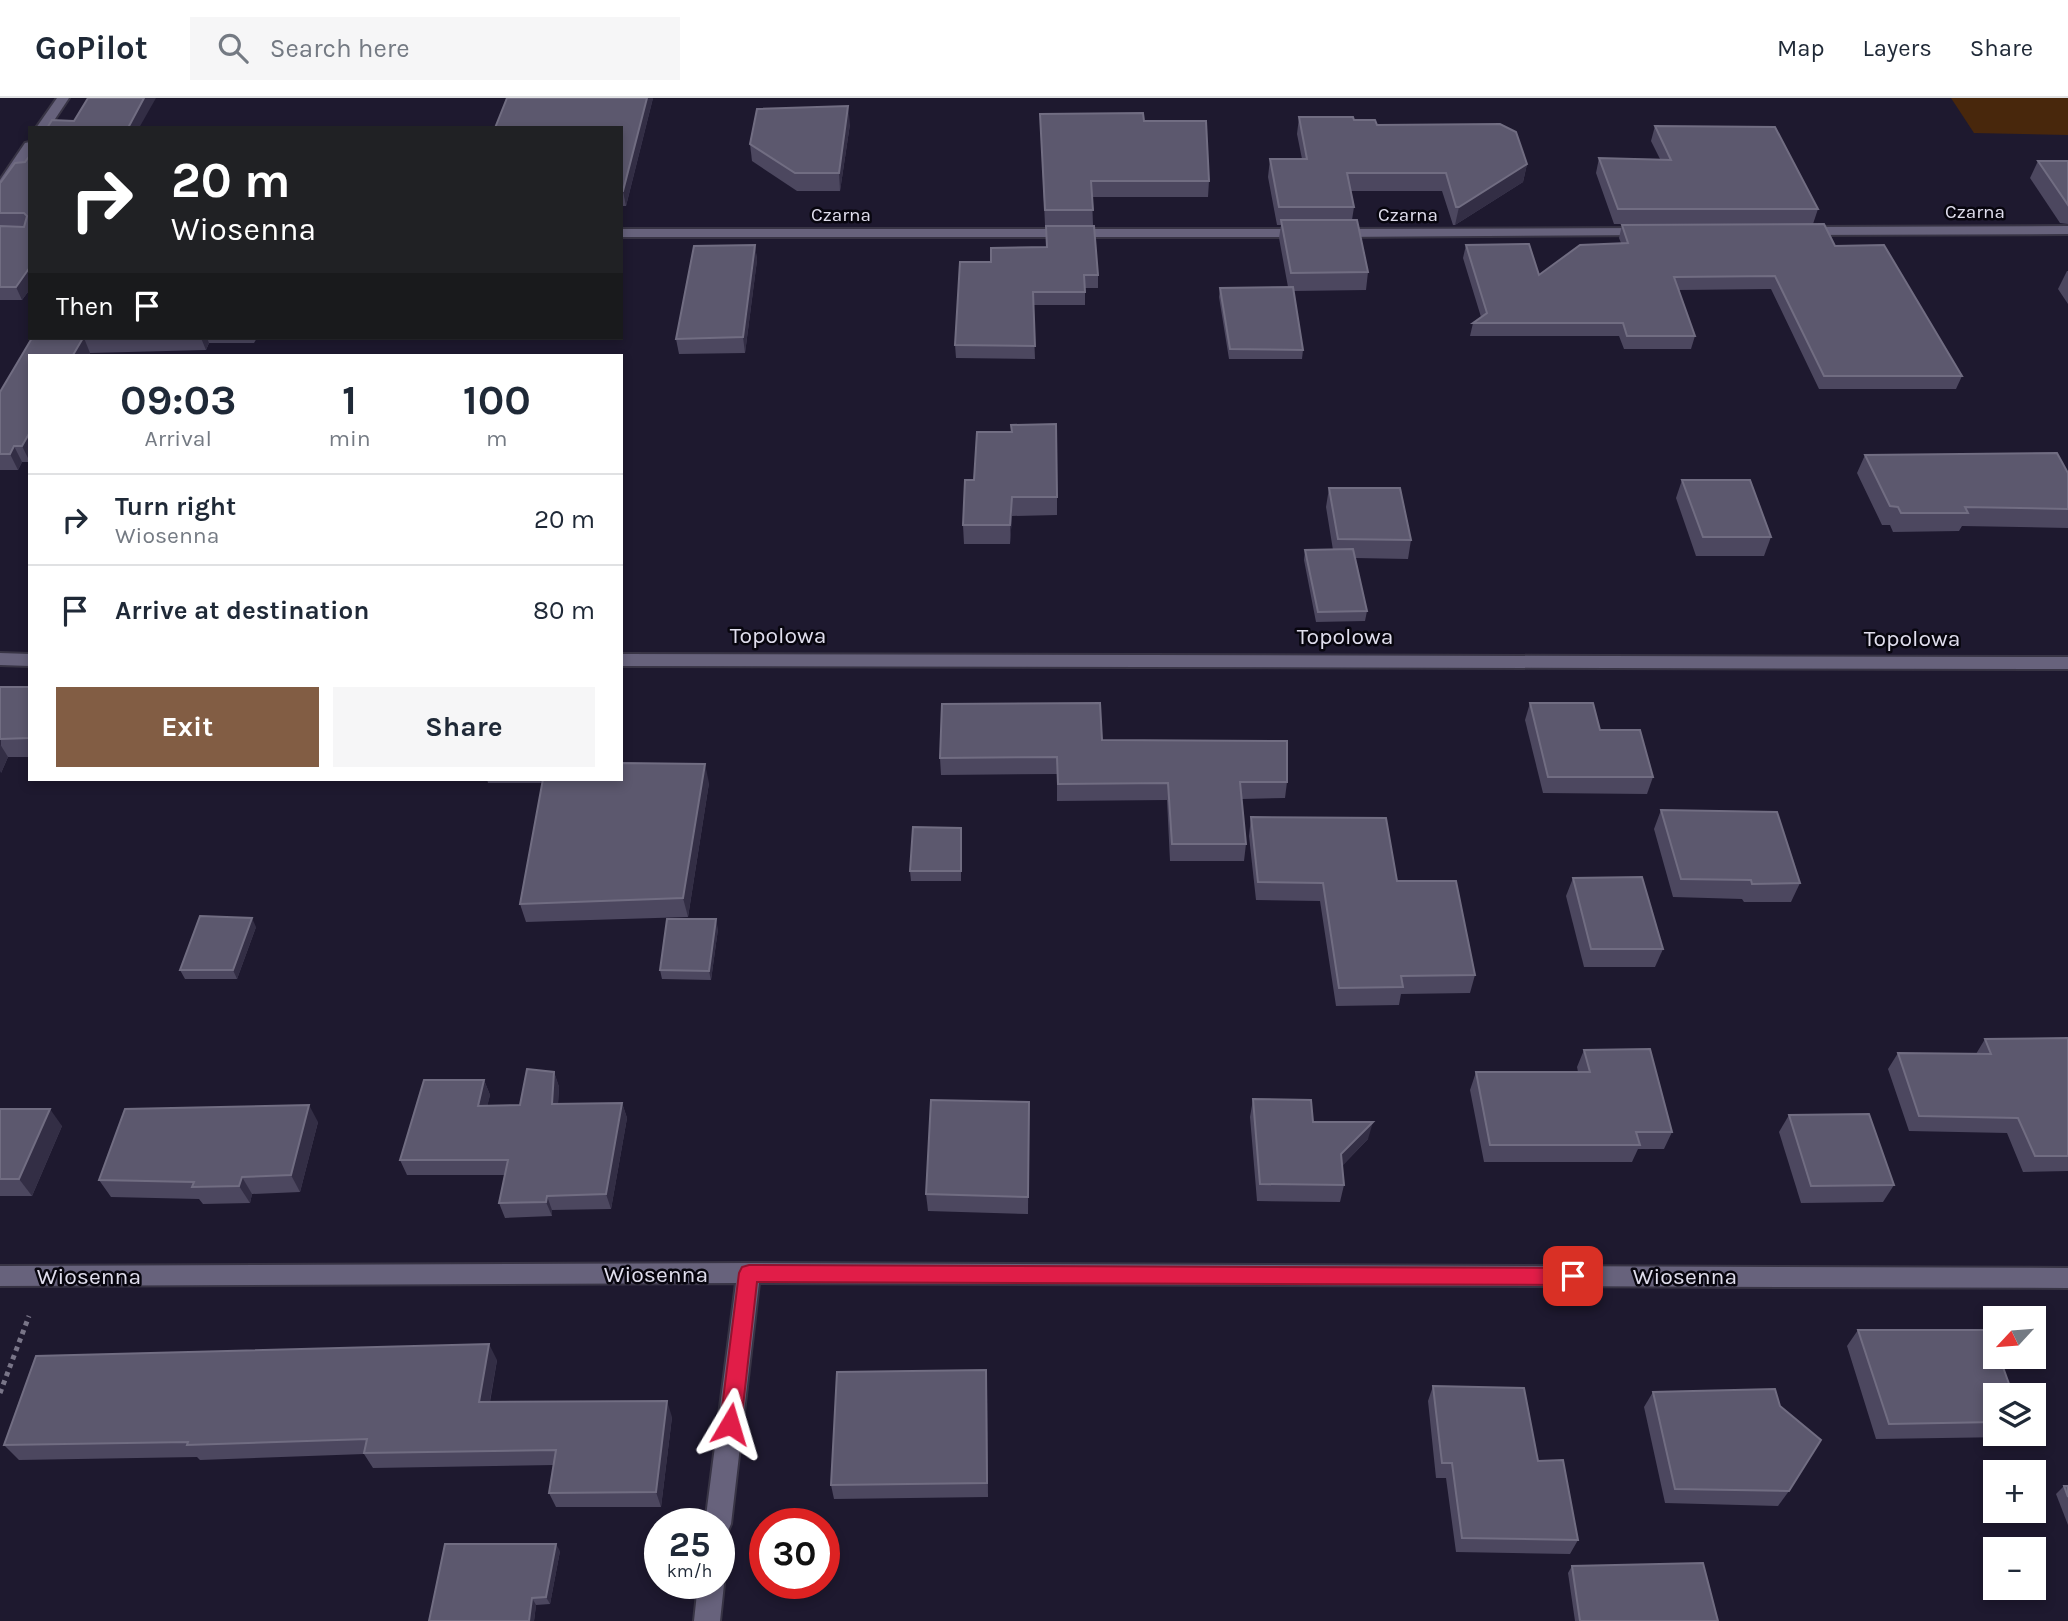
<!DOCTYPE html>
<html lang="en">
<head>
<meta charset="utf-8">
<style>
	:root { --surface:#fff; --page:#f6f6f7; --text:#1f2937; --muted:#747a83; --line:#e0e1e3; --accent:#825d44 }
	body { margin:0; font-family:Karla,sans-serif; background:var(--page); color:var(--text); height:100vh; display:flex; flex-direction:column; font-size:26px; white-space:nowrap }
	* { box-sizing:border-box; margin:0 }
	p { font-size:23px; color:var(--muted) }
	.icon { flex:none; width:38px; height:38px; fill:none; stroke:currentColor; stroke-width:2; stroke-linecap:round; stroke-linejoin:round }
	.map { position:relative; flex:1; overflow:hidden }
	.panel { position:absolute; left:28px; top:256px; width:595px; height:427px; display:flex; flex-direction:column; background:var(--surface); border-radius:0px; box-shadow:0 4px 10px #0003 }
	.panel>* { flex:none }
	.hud { position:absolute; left:28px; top:28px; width:595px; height:214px; border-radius:0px; box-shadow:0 4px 10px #0003; background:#202124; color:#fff; overflow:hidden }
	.needle { width:46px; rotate:244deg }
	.fabs { position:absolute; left:1983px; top:1208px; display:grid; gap:14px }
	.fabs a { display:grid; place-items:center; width:63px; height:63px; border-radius:0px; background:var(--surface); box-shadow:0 4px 10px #0003; font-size:35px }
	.speed { position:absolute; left:644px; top:1410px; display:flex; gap:14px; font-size:35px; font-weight:700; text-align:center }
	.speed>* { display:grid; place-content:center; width:91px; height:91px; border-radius:50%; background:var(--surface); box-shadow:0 4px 10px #0003; line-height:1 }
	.speed small { font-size:18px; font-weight:400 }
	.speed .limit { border:10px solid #d22; background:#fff; color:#111 }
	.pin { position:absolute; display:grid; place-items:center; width:60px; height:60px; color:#fff; margin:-30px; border-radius:14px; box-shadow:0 4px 10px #0006 }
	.me { position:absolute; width:77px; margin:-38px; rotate:7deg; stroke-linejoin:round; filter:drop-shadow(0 0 5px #0008) }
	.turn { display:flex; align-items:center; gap:24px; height:147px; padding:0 28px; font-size:32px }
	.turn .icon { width:91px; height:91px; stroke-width:2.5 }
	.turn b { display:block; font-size:49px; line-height:60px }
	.then { display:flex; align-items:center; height:66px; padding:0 28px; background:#0003; gap:14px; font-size:26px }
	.eta { display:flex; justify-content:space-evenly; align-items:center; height:119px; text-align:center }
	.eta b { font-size:42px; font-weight:700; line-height:49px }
	.primary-button { display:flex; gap:14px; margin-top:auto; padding:14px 28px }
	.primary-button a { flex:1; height:80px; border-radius:0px; background:var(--accent); color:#fff; font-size:28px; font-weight:700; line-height:80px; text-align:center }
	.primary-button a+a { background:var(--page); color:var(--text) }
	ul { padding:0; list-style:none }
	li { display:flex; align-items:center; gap:21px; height:91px; padding:0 28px; border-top:2px solid var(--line) }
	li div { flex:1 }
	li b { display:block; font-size:26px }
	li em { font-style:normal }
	header { display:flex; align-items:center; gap:42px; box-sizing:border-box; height:98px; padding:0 35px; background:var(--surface); border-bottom:2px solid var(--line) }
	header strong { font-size:33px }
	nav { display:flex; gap:38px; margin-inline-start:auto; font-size:24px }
	.search { width:490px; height:63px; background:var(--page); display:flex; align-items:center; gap:18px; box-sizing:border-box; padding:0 24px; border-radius:0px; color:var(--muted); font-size:26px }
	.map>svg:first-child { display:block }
</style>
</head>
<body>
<header>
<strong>GoPilot</strong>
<div class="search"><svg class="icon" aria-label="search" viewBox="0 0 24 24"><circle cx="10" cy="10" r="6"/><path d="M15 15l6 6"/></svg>Search here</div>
<nav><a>Map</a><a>Layers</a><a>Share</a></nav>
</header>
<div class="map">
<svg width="2068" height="1523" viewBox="0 0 2068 1523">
	<rect width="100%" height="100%" fill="#1e192f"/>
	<path fill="#48270c" d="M 1951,0 L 2068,0 L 2068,37 L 1974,35 Z"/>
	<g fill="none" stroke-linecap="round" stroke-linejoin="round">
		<g stroke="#383445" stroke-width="4">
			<g id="minor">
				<path d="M 57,0 L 69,0 L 49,30 L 36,30 Z"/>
				<path d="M 30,44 L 30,58 L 5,95 L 0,96 L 0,82 L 25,45 Z"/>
				<path d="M 2068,128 L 2068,136 L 1803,137 L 1796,133 L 1803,129 Z"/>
				<path d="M 1643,130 L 1648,131 L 1648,137 L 1334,139 L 1327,135 L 1334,131 Z"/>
				<path d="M 621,131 L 1304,131 L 1311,135 L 1304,139 L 621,139 Z"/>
				<path d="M 0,555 L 30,556 L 30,568 L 0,567 Z"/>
				<path d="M 621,556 L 2068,559 L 2068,571 L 621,568 Z"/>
				<path d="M 749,1165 L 2068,1170 L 2068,1190 L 759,1185 L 731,1426 L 727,1435 L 719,1438 L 719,1426 L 705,1426 L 736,1185 L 0,1188 L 0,1168 Z"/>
				<path d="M 719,1477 L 724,1486 L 720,1523 L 694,1523 L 698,1486 L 719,1486 Z"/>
			</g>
		</g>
		<path stroke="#797588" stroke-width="5" stroke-dasharray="4.5 4.5" stroke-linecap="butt" d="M 0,1295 L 29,1218"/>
		<use href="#minor" fill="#67627c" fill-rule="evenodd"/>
	</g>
	<g fill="#4c475f">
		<path d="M 653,0 L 626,108 L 621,108 L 621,30 Z"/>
		<path d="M 1040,16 L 1144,23 L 1209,83 L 1208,99 L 1092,99 L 1093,127 L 1045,127 Z"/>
		<path d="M 1299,19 L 1354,22 L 1377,27 L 1527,66 L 1523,84 L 1455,127 L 1453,127 L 1442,93 L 1351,93 L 1354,109 L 1352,122 L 1368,174 L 1366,192 L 1293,193 L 1303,252 L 1302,261 L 1229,261 L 1219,199 L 1220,190 L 1288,189 L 1279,140 L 1281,127 L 1277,127 L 1268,79 L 1270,61 L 1302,61 L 1297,36 Z"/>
		<path d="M 850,26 L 840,93 L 797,93 L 752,63 L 750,46 Z"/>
		<path d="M 1655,28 L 1818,111 L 1813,126 L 1614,126 L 1596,75 L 1599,60 L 1660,61 L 1651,43 Z"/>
		<path d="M 30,57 L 30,191 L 22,202 L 0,202 L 0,84 L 25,64 Z"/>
		<path d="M 2038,63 L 2068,63 L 2068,126 L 2060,125 L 2030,80 Z"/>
		<path d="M 1622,127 L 1835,148 L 1962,278 L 1956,291 L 1819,291 L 1771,191 L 1679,192 L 1695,238 L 1691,251 L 1624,251 L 1619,238 L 1470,238 L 1473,225 L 1481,219 L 1463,160 L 1466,147 L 1539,177 L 1621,145 L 1619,140 Z"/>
		<path d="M 1046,128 L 1098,177 L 1098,190 L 1085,190 L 1085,207 L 1033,207 L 1035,261 L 956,260 L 955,247 L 991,164 L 1046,149 Z"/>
		<path d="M 755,147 L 757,162 L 745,255 L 679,256 L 676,241 Z"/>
		<path d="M 2067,173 L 2068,173 L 2068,206 L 2058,191 Z"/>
		<path d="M 32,240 L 257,240 L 254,245 L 209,245 L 206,252 L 90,255 L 89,257 L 30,257 L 30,364 L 22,364 L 18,372 L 0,372 L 0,294 Z"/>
		<path d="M 1011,327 L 1057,399 L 1057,417 L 1012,418 L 1010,446 L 964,446 L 963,427 L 974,382 L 1011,334 Z"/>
		<path d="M 1865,357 L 2068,375 L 2068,430 L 1962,428 L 1959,433 L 1893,434 L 1890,427 L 1882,427 L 1857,375 Z"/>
		<path d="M 1682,382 L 1771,439 L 1764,458 L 1696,458 L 1676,400 Z"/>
		<path d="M 1329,390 L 1411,442 L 1408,461 L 1355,460 L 1367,513 L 1365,523 L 1316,524 L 1304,462 L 1305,452 L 1333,452 L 1326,409 Z"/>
		<path d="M 0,589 L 30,589 L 30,659 L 8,659 L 1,675 Z"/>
		<path d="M 1530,605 L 1600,632 L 1653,679 L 1647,696 L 1543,695 L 1525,622 Z"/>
		<path d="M 1102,642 L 1287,684 L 1285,700 L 1242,701 L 1246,746 L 1244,763 L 1170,763 L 1167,702 L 1057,703 L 1057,676 L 941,677 L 940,660 Z"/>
		<path d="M 487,681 L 621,681 L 709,685 L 688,819 L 526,824 L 520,806 L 542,685 L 488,685 Z"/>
		<path d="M 1661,712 L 1800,785 L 1791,804 L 1744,804 L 1742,801 L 1673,799 L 1654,731 Z"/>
		<path d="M 1251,719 L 1397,783 L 1475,877 L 1470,895 L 1401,896 L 1399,907 L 1336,908 L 1320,803 L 1256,802 L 1249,738 Z"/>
		<path d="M 961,730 L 961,783 L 911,783 L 910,773 Z"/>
		<path d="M 1573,780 L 1663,851 L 1655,869 L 1584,869 L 1566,798 Z"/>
		<path d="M 256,829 L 237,881 L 185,881 L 180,872 Z"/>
		<path d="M 718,831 L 711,882 L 662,881 L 660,872 Z"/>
		<path d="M 2068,940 L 2068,1073 L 2023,1074 L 2007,1035 L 1909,1033 L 1888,971 L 1898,955 L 1976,956 L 1985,941 Z"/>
		<path d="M 1584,952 L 1672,1034 L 1664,1051 L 1638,1051 L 1632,1064 L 1484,1064 L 1470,992 L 1476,974 L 1578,974 L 1577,969 Z"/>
		<path d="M 554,974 L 559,989 L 558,1006 L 622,1005 L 627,1020 L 611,1111 L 552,1112 L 552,1118 L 505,1120 L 499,1105 L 505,1077 L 407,1077 L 400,1062 L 484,982 L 490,997 L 487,1008 L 520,1007 Z"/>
		<path d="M 1253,1001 L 1313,1024 L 1368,1041 L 1342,1068 L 1344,1087 L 1340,1104 L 1257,1103 L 1250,1019 Z"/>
		<path d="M 1029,1004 L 1028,1116 L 928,1113 L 926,1096 Z"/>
		<path d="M 0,1011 L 62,1028 L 32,1098 L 0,1098 Z"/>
		<path d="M 1789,1017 L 1894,1087 L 1883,1104 L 1801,1105 L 1779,1034 Z"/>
		<path d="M 318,1024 L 300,1094 L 252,1096 L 250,1105 L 203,1106 L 199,1101 L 111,1099 L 99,1082 Z"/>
		<path d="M 1858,1232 L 1995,1297 L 1995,1335 L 2013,1335 L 2009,1339 L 1876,1341 L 1847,1248 Z"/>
		<path d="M 497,1262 L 490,1304 L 672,1319 L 661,1409 L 556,1409 L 549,1395 L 554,1367 L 373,1370 L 364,1356 L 200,1362 L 197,1359 L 19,1362 L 4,1347 Z"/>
		<path d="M 987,1288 L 988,1399 L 834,1401 L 831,1387 Z"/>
		<path d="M 1433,1288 L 1538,1363 L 1578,1442 L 1570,1456 L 1456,1454 L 1446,1380 L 1436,1380 L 1428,1303 Z"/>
		<path d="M 1653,1294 L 1789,1393 L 1778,1408 L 1665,1405 L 1644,1309 Z"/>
		<path d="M 2064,1388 L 2068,1388 L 2068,1427 L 2056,1396 Z"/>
		<path d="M 560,1453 L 550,1506 L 536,1507 L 534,1523 L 429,1523 Z"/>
		<path d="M 1572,1468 L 1718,1523 L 1575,1523 L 1568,1475 Z"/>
	</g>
	<g fill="#332e45">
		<path d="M 144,0 L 156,0 L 139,30 L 128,30 Z"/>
		<path d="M 647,0 L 653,0 L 626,108 L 623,93 Z"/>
		<path d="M 848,8 L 850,26 L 840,93 L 839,75 Z"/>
		<path d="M 1527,66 L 1523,84 L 1455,127 L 1459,109 Z"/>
		<path d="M 755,147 L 757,162 L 745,255 L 743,239 Z"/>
		<path d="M 30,169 L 30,191 L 22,202 L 16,189 Z"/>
		<path d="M 83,240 L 84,240 L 90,255 L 89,257 L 73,257 Z"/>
		<path d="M 201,240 L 207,240 L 209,245 L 206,252 Z"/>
		<path d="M 30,334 L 30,364 L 22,348 Z"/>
		<path d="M 14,348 L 22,364 L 18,372 L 10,356 Z"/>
		<path d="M 1012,399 L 1012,418 L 1010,446 L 1010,427 Z"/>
		<path d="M 0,646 L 8,659 L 1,675 L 0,673 Z"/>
		<path d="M 705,666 L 709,685 L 688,819 L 683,800 Z"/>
		<path d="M 252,820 L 256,829 L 237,881 L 233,872 Z"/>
		<path d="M 716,821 L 718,831 L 711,882 L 709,873 Z"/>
		<path d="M 554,974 L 559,989 L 557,1022 L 552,1006 Z"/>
		<path d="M 484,982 L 490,997 L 484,1023 L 478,1008 Z"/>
		<path d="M 622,1005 L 627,1020 L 611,1111 L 606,1096 Z"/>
		<path d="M 309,1007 L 318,1024 L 300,1094 L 291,1077 Z"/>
		<path d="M 50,1011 L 62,1028 L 32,1098 L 19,1081 Z"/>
		<path d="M 1373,1024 L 1368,1041 L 1337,1073 L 1341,1056 Z"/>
		<path d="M 242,1079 L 252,1096 L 250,1105 L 239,1088 Z"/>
		<path d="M 547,1098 L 552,1112 L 552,1118 L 546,1104 Z"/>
		<path d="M 489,1246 L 497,1262 L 487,1319 L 479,1304 Z"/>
		<path d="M 667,1303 L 672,1319 L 661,1409 L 656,1394 Z"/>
		<path d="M 556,1446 L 560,1453 L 550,1506 L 546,1499 Z"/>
		<path d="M 532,1500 L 536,1507 L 534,1523 L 529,1523 Z"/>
	</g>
	<g fill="#5c586e" stroke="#716d82" stroke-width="2">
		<path d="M 88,0 L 144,0 L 128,30 L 47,30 L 52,22 L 74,23 Z"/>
		<path d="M 507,0 L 647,0 L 623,93 L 621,93 L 621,30 L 495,30 Z"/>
		<path d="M 848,8 L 839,75 L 795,75 L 750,46 L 757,11 Z"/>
		<path d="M 1143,15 L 1144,23 L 1206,23 L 1209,83 L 1091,83 L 1093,112 L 1045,112 L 1040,16 Z"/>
		<path d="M 1299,19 L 1353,19 L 1354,22 L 1375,22 L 1377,27 L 1500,26 L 1516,34 L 1527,66 L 1459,109 L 1456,109 L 1446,75 L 1347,75 L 1354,109 L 1279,109 L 1270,61 L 1307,61 Z"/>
		<path d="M 1655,28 L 1775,29 L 1818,111 L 1618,111 L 1599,60 L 1671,62 Z"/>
		<path d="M 30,57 L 30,169 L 16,189 L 0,189 L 0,128 L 24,129 L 27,118 L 24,115 L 0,115 L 0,84 L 1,84 L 15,65 L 25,64 Z"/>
		<path d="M 2038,63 L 2068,63 L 2068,107 Z"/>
		<path d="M 1281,122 L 1357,122 L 1368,174 L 1291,175 Z"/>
		<path d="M 1824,126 L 1835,148 L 1884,147 L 1962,278 L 1824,278 L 1775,178 L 1674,179 L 1695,238 L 1627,238 L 1623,225 L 1473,225 L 1487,215 L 1466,147 L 1529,146 L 1539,177 L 1580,147 L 1628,145 L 1622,127 Z"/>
		<path d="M 1046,128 L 1094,128 L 1098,177 L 1084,177 L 1085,194 L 1033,194 L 1035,248 L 955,247 L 960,164 L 991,164 L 991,150 L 1047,149 Z"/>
		<path d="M 755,147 L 743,239 L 676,241 L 694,148 Z"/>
		<path d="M 1293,189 L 1303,252 L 1230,251 L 1220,190 Z"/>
		<path d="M 32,240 L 83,240 L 73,257 L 30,257 L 30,334 L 22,348 L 14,348 L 10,356 L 0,356 L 0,294 Z"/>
		<path d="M 1056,326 L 1057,399 L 1012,399 L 1010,427 L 963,427 L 965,382 L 974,382 L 977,334 L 1012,334 L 1011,327 Z"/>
		<path d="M 2057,355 L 2068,375 L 2068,411 L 1965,409 L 1968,415 L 1901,415 L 1898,409 L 1890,408 L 1865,357 Z"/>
		<path d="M 1682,382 L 1750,382 L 1771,439 L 1703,439 Z"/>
		<path d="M 1329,390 L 1400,390 L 1411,442 L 1338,441 Z"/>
		<path d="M 1353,451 L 1367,513 L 1318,514 L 1305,452 Z"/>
		<path d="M 0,589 L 30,589 L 30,640 L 0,641 Z"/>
		<path d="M 1100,605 L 1102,642 L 1287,643 L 1287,684 L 1240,684 L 1246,746 L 1172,746 L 1168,685 L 1058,686 L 1057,659 L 940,660 L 942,606 Z"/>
		<path d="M 1530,605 L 1593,605 L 1600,632 L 1640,632 L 1653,679 L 1548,679 Z"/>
		<path d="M 621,665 L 705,666 L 683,800 L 520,806 L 543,681 L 621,681 Z"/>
		<path d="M 1661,712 L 1777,714 L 1800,785 L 1752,786 L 1751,782 L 1681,781 Z"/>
		<path d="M 1251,719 L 1386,720 L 1397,783 L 1456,783 L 1475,877 L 1401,878 L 1403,889 L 1339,890 L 1323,785 L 1258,784 Z"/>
		<path d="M 913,729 L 961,730 L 961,773 L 910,773 Z"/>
		<path d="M 1642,779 L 1663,851 L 1591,851 L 1573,780 Z"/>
		<path d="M 200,818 L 252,820 L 233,872 L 180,872 Z"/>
		<path d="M 667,821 L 716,821 L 709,873 L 660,872 Z"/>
		<path d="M 2068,940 L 2068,1058 L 2035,1058 L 2018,1020 L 1919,1018 L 1898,955 L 1991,956 L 1985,941 Z"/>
		<path d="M 1650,951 L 1672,1034 L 1636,1034 L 1640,1047 L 1490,1047 L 1476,974 L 1590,974 L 1584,952 Z"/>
		<path d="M 527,971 L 554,974 L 552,1006 L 622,1005 L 606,1096 L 547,1098 L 546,1104 L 499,1105 L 508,1062 L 400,1062 L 424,982 L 484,982 L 478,1008 L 520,1007 Z"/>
		<path d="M 1253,1001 L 1311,1002 L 1313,1024 L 1373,1024 L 1341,1056 L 1344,1087 L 1260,1086 Z"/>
		<path d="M 931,1002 L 1029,1004 L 1028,1099 L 926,1096 Z"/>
		<path d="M 309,1007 L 291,1077 L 242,1079 L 239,1088 L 192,1089 L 194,1084 L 99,1082 L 125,1011 Z"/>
		<path d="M 0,1011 L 50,1011 L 19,1081 L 0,1081 Z"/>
		<path d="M 1869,1016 L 1894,1087 L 1811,1088 L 1789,1017 Z"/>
		<path d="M 1858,1232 L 1989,1232 L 1995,1247 L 1995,1258 L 1999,1258 L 2013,1297 L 1995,1297 L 1995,1324 L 1889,1326 Z"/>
		<path d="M 489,1246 L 479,1304 L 667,1303 L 656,1394 L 549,1395 L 556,1352 L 364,1355 L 367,1341 L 187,1347 L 188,1344 L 4,1347 L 36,1258 Z"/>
		<path d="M 986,1272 L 987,1385 L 831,1387 L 837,1274 Z"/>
		<path d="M 1433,1288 L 1524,1290 L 1538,1363 L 1563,1362 L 1578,1442 L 1462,1440 L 1452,1365 L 1442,1365 Z"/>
		<path d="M 1775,1291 L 1780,1308 L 1821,1342 L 1789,1393 L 1675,1391 L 1653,1294 Z"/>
		<path d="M 2064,1388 L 2068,1388 L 2068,1399 Z"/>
		<path d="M 445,1446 L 556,1446 L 546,1499 L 532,1500 L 529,1523 L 429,1523 Z"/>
		<path d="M 1703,1465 L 1718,1523 L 1580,1523 L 1572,1468 Z"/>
	</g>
	<path fill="#e11d48" stroke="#92132f" stroke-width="2" d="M 749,1167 L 1573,1170 L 1580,1172 L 1583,1178 L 1580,1184 L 1573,1187 L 757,1184 L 741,1326 L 738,1333 L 730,1336 L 723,1333 L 720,1326 L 739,1175 L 742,1169 Z"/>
	<g text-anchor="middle" stroke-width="5" stroke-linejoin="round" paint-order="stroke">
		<g font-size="19" fill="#e0deed" stroke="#08060f">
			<text x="1975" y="120">Czarna</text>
			<text x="841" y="123">Czarna</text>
			<text x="1408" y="123">Czarna</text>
		</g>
		<g font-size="23" fill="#e0deed" stroke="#08060f">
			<text x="778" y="545">Topolowa</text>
			<text x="1345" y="546">Topolowa</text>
			<text x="1912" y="548">Topolowa</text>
			<text x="656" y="1184">Wiosenna</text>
			<text x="89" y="1186">Wiosenna</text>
			<text x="1685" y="1186">Wiosenna</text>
		</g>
	</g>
</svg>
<div class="fabs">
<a><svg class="needle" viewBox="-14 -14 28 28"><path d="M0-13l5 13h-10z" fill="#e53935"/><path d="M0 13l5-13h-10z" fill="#747a83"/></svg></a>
<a><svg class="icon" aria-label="layers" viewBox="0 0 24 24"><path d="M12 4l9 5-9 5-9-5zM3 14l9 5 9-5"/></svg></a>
<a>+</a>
<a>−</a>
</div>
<div class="speed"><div>25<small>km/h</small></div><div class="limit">30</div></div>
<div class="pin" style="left:1573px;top:1178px;background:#d93025"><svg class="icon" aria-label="arrive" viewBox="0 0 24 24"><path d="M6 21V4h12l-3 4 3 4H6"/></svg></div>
<svg class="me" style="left:730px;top:1326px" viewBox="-20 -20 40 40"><path d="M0-17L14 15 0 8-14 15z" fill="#e11d48" stroke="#fff" stroke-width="4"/></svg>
<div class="hud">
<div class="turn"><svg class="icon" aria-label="right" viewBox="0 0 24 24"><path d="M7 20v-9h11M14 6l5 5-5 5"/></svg><div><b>20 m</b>Wiosenna</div></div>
<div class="then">Then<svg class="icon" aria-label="arrive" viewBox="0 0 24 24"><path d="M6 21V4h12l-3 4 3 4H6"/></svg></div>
</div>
<section class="panel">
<div class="eta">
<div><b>09:03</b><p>Arrival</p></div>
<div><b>1</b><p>min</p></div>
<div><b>100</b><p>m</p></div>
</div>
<ul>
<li><svg class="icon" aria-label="right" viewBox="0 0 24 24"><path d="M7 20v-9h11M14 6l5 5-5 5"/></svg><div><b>Turn right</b><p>Wiosenna</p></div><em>20 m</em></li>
<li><svg class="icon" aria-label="arrive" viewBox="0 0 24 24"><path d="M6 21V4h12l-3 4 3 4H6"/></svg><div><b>Arrive at destination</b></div><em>80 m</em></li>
</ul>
<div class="primary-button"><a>Exit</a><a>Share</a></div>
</section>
</div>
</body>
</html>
